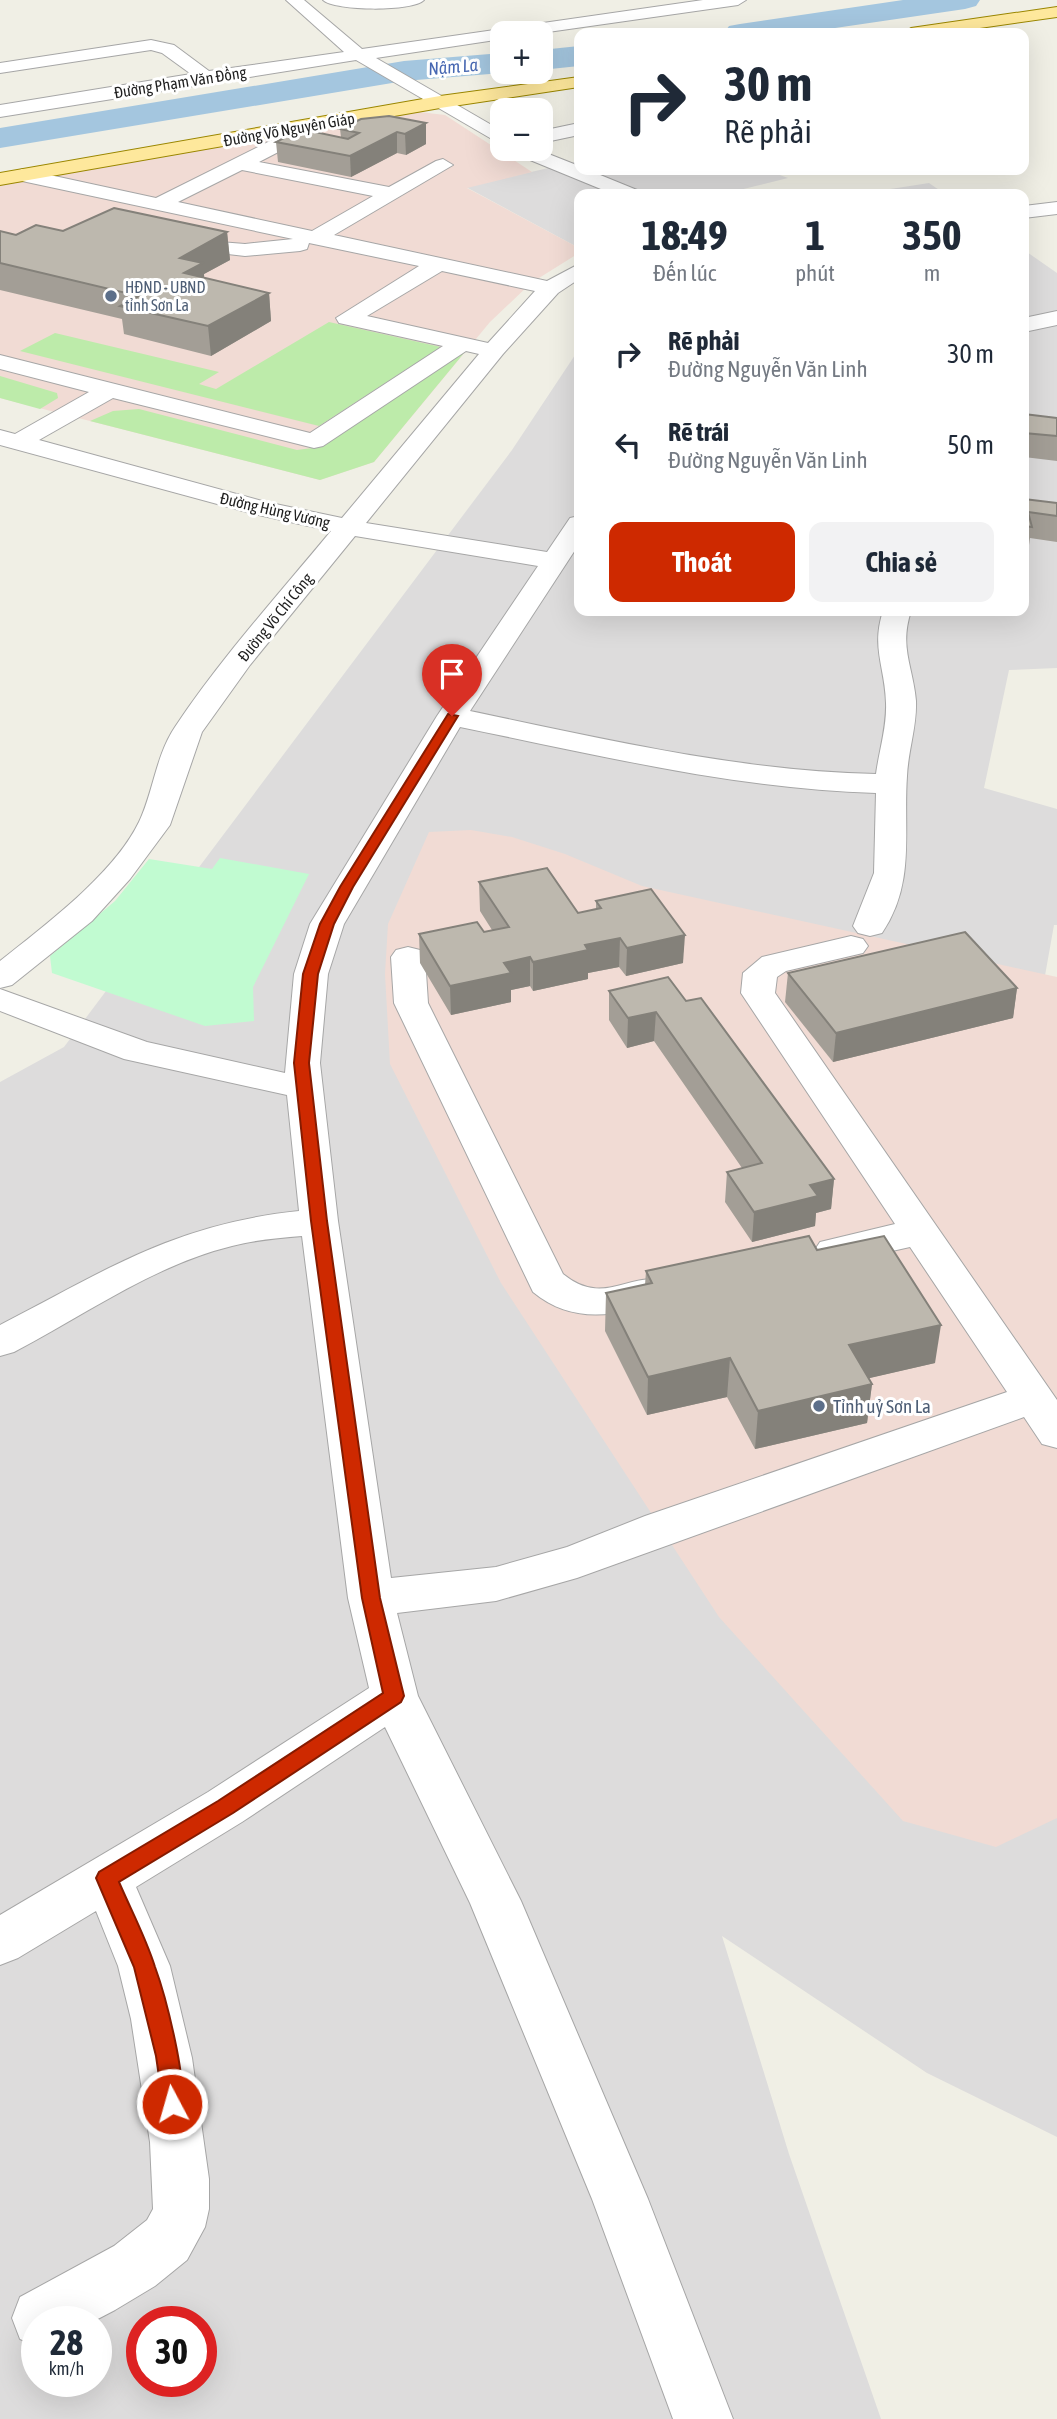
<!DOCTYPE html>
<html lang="vi">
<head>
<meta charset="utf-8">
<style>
	:root { --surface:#fff; --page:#f2f2f3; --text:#1f2937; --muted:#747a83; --accent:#ce2900 }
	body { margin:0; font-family:"Asap Condensed",sans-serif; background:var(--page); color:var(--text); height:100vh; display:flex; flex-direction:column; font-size:26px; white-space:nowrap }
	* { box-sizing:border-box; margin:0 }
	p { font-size:23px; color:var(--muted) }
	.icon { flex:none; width:38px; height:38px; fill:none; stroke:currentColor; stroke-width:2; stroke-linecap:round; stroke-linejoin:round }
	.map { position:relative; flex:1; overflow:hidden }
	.drawer { position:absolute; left:574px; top:189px; width:455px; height:427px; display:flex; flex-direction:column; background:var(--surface); border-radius:14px; box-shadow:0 7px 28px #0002 }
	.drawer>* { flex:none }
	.top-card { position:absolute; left:574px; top:28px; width:455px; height:147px; border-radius:14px; box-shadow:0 7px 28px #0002; background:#fff; color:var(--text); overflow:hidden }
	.fabs { position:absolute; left:490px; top:21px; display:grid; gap:14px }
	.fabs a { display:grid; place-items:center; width:63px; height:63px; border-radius:14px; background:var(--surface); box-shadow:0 7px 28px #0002; font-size:35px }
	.speed { position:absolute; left:21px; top:2306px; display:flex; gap:14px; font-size:35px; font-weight:700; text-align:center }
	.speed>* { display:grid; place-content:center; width:91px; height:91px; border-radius:50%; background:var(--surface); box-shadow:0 7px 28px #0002; line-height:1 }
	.speed small { font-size:18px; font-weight:400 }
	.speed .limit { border:10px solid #d22; background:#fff; color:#111 }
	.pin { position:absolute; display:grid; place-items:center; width:60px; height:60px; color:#fff; margin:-72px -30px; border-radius:50% 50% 50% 0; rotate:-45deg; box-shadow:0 0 7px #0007 }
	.pin .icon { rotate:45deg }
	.me { position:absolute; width:77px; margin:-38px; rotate:354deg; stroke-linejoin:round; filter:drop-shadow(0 0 5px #0008) }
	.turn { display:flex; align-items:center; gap:24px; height:147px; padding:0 35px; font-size:32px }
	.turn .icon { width:91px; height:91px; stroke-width:2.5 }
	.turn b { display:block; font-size:49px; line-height:60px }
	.eta { display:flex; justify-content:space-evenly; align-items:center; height:119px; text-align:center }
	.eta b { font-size:42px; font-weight:700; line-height:49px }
	.primary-button { display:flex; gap:14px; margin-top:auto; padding:14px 35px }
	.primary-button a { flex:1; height:80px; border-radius:14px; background:var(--accent); color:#fff; font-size:28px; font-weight:700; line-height:80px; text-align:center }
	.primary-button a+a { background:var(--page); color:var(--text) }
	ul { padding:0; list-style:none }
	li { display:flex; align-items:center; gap:21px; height:91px; padding:0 35px }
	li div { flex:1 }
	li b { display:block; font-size:26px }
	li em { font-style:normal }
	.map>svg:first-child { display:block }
</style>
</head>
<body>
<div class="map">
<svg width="1057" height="2419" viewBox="0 0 1057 2419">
	<rect width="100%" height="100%" fill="#f0efe5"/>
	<g fill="#dddcdc" fill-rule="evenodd">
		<path d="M 579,161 L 579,170 L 766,170 L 788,178 L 723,194 L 579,194 L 579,248 L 466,187 Z"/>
		<path d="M 929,183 L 945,194 L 858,194 Z"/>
		<path d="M 1024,250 L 1057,273 L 1057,668 L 1009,670 L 984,788 L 1057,809 L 1057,925 L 1054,925 L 1041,998 L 1057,1025 L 1057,2137 L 927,2073 L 722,1936 L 789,2154 L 881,2419 L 0,2419 L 0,1082 L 64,1047 L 512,450 L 579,349 L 579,611 L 1024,611 ZM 37,2322 L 96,2322 L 96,2382 L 37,2382 ZM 142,2322 L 201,2322 L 201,2382 L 142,2382 Z"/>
	</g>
	<g fill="#f1dbd4">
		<path d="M 402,110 L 445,115 L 532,172 L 467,188 L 579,248 L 579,253 L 531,283 L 490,322 L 374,462 L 320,480 L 0,398 L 0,180 Z"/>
		<path d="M 471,830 L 512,837 L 565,854 L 642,886 L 1057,977 L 1057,1818 L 996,1847 L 903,1821 L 719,1617 L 501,1283 L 390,1064 L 385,974 L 388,924 L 429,832 Z"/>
	</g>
	<g fill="#bdebaa">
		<path d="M 329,322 L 441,347 L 319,426 L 20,351 L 55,333 L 219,372 L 199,384 L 216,389 Z"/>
		<path d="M 464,353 L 374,462 L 320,480 L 90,421 L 113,411 L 139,409 L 297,450 L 312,448 L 455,354 Z"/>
		<path d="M 0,376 L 57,393 L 58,398 L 40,409 L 0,398 Z"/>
	</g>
	<path fill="#c1fbd1" d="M 220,858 L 309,874 L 253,987 L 254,1021 L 205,1026 L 52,973 L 50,956 L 115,901 L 149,859 L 212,869 Z"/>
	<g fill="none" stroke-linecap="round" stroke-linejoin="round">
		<g fill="#a4c6df" fill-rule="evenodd">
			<path d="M 903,0 L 980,0 L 976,6 L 965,9 L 801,33 L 724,33 L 729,26 L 740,24 Z"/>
			<path d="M 579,46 L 579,66 L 541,70 L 541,50 Z"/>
			<path d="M 502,53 L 502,72 L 506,72 L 502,73 L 404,81 L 0,148 L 0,128 L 404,61 Z"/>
		</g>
		<g stroke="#a6a6a6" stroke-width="2">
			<g id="minor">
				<path d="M 286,0 L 304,0 L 362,49 L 703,0 L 746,0 L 738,5 L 541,33 L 502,33 L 502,39 L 376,58 L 502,131 L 502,145 L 356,60 L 0,117 L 0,105 L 191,74 L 162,53 L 151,50 L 0,73 L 0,63 L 151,40 L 174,45 L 209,71 L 344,52 Z"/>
				<path d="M 323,0 L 424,0 C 413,12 334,11 323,0 Z"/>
				<path d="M 579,123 L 579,135 L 541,143 L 541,131 Z"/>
				<path d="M 277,125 L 284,127 L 293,138 L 286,148 L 259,162 L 389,187 L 436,161 L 443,159 L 453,165 L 334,235 L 547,281 L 579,264 L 579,279 L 558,293 L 503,354 L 366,523 L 547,552 L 570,518 L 579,516 L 579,544 L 470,711 C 605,739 738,771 876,774 C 879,751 887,727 886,703 C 885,667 871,648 883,611 L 911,611 C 899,648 913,666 916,701 C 917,726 908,751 907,776 C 903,832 916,883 882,933 L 870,936 L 858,933 L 853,926 L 874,873 L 876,793 C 735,789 598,755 460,727 L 344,924 L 328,974 L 320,1063 L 338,1221 L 391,1578 L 496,1567 L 567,1547 L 645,1516 L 1007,1392 L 910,1247 L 834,1264 L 820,1260 L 814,1251 L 820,1242 L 895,1224 L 741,993 L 743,973 L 762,957 L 851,936 L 863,939 L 868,946 L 863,953 L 786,971 L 777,977 L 775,993 L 1057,1400 L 1057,1448 L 1042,1444 L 1024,1417 L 577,1578 L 496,1601 L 397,1613 L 418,1696 L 521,1901 L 648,2199 L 733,2419 L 673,2419 L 592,2199 L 470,1903 L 385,1727 L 242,1822 L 136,1887 L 170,1966 L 192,2058 L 209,2179 L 209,2209 L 205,2227 L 187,2260 L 155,2286 L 115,2310 L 92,2322 L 37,2322 L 37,2346 L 20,2339 L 12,2318 L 20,2297 L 114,2246 L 147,2220 L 153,2209 L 150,2142 L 131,2019 L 118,1966 L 96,1911 L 18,1958 L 0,1965 L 0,1915 L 208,1792 L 369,1688 L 348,1598 L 302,1236 C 278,1238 255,1240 232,1246 C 154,1265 85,1315 14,1352 L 0,1356 L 0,1325 C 107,1270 174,1224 299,1211 L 287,1095 L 124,1059 L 0,1011 L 0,989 L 147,1042 L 285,1073 L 294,974 L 310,924 L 437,716 L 538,566 L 355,536 L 250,665 L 202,732 L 170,825 L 130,879 L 92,921 L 12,985 L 0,988 L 0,961 C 44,926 114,874 139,822 C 153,793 156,755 175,727 C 221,658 278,595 331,531 L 254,514 L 0,445 L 0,430 L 15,434 L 89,392 L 0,369 L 0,355 L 310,433 L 443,346 L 339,323 L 336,318 L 419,266 L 309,243 L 307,249 L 300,251 L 245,256 L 176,248 L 169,246 L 166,242 L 169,238 L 245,244 L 293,239 L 22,181 L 12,175 L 22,169 L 156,198 L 272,140 L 268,131 ZM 242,170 L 373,196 L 312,231 L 178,202 ZM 442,271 L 535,291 L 488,343 L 367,316 ZM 466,351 L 479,354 L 342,518 L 266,502 L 39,440 L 113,398 L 314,448 L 323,446 Z"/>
				<path d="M 510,149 L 536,149 L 579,166 L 579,170 L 588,170 L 637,190 L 640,194 L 613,194 L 513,153 Z"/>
				<path d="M 1057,202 L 1057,214 L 1024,218 L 1024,206 Z"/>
				<path d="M 1057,311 L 1057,325 L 1024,332 L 1024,318 Z"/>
				<path d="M 408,947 L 420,950 L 425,957 L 428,1003 L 563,1274 C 605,1308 628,1270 669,1281 L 675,1291 L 669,1301 C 620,1314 575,1327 533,1292 L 394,1003 L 391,957 L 396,950 Z"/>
			</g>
		</g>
		<g stroke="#9a8600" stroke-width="2">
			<g id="major">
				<path d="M 1057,7 L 1057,17 L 945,33 L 902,33 L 911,28 Z"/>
				<path d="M 579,77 L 579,87 L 440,108 L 0,185 L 0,173 L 440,96 Z"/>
			</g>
		</g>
		<use href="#minor" fill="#fff" fill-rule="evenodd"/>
		<use href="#major" fill="#fee89c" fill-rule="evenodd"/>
	</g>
	<g fill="#a39e96">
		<path d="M 426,123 L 426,144 L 406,155 L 397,153 L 351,177 L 278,162 L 276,142 L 341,137 L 340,129 Z"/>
		<path d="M 0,231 L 16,235 L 63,231 L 227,232 L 230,260 L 204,274 L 204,278 L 269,293 L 271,321 L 211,356 L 124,334 L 122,319 L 0,290 Z"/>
		<path d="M 1024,414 L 1057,418 L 1057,461 L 1024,457 Z"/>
		<path d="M 1024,499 L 1057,503 L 1057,542 L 1030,538 L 1028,552 L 1024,552 Z"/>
		<path d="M 479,882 L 578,913 L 596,909 L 596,901 L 683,963 L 626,976 L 619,967 L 588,973 L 588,979 L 533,991 L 530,986 L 511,990 L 511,1002 L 451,1015 L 420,963 L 419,934 L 484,932 L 492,930 L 480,911 Z"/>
		<path d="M 788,973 L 1017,988 L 1013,1018 L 833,1062 L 785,1002 Z"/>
		<path d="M 609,991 L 686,1001 L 834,1179 L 831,1209 L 816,1213 L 815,1226 L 752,1242 L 725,1202 L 727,1172 L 742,1168 L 654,1041 L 627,1048 L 609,1020 Z"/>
		<path d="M 817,1250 L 935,1363 L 869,1378 L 872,1384 L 867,1423 L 755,1449 L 727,1397 L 647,1415 L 605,1331 L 606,1293 L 645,1285 L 646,1271 Z"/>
	</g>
	<g fill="#84817a">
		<path d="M 426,123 L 426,144 L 406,155 L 405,134 Z"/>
		<path d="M 397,132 L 397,153 L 351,177 L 350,156 Z"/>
		<path d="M 227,232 L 230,260 L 204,274 L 205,291 L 187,302 L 180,258 Z"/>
		<path d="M 269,293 L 271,321 L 211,356 L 208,326 Z"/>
		<path d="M 685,935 L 683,963 L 626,976 L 627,948 Z"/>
		<path d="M 620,938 L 619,967 L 588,973 L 588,979 L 533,991 L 533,962 L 585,945 Z"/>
		<path d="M 530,957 L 530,986 L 511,990 L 511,1002 L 451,1015 L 450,986 L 504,963 Z"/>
		<path d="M 1017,988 L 1013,1018 L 833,1062 L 836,1033 Z"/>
		<path d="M 656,1012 L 654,1041 L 627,1048 L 628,1018 Z"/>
		<path d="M 834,1179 L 831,1209 L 816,1213 L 815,1226 L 752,1242 L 754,1212 L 810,1185 Z"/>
		<path d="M 941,1325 L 935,1363 L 844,1384 L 849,1345 Z"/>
		<path d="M 730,1358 L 727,1397 L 647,1415 L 648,1377 Z"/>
		<path d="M 872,1384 L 867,1423 L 755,1449 L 758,1411 Z"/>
	</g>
	<g fill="#bdb8ae" stroke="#84817a" stroke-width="2">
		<path d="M 389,116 L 426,123 L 405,134 L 397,132 L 350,156 L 276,142 L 301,129 L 348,139 L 359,133 L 340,129 L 361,119 Z"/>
		<path d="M 114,208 L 227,232 L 180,258 L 203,263 L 184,273 L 269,293 L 208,326 L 120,306 L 139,296 L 0,263 L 0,231 L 16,235 L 36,225 L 63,231 Z"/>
		<path d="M 1024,414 L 1057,418 L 1057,436 L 1024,433 Z"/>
		<path d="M 1024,499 L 1057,503 L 1057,516 L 1028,512 L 1032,527 L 1024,526 Z"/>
		<path d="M 547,868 L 578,913 L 601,908 L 596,901 L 651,889 L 685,935 L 627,948 L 620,938 L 585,945 L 588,950 L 533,962 L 530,957 L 504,963 L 511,973 L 450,986 L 419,934 L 477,922 L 484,932 L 509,927 L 479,882 Z"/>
		<path d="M 965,932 L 1017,988 L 836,1033 L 788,973 Z"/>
		<path d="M 668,977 L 686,1001 L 701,998 L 834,1179 L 810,1185 L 818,1196 L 754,1212 L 727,1172 L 762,1163 L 656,1012 L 628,1018 L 609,991 Z"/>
		<path d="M 809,1236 L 817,1250 L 884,1236 L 941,1325 L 849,1345 L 872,1384 L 758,1411 L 730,1358 L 648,1377 L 606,1293 L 652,1283 L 646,1271 Z"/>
	</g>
	<path fill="#ce2900" stroke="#861b00" stroke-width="2" d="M 448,714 L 458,716 L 353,887 L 334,924 L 318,974 L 309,1063 L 327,1221 L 380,1598 L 404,1696 L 401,1702 L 233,1813 L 119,1882 C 131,1910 146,1938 155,1967 C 165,1994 190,2088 180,2111 L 172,2114 L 164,2111 L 156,2056 L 134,1967 L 96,1878 L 99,1872 L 218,1801 L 383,1693 L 362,1598 L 311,1221 L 294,1063 L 303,974 L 320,924 L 340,887 Z"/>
	<g fill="#5c6f8a" stroke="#fff" stroke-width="2.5">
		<circle cx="111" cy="296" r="7"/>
		<circle cx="819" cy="1406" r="7"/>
	</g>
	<g text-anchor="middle" stroke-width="6" stroke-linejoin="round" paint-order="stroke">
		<g font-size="16" fill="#1f1f1f" stroke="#fff">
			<text transform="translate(180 82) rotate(-9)" y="6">Đường Phạm Văn Đồng</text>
			<text transform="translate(289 129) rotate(-10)" y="6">Đường Võ Nguyên Giáp</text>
			<text transform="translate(275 510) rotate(13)" y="6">Đường Hùng Vương</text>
			<text transform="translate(275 617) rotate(-51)" y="6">Đường Võ Chí Công</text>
		</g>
		<g font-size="16" fill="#4e5e75" stroke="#fff" text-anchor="start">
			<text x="125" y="293">HĐND - UBND<tspan x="125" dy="18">tỉnh Sơn La</tspan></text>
		</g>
		<g font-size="18" font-style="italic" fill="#4868b2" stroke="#fff">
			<text transform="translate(453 67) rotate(-5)" y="6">Nậm La</text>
		</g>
		<g font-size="19" fill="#4e5e75" stroke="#fff" text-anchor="start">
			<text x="833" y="1413">Tỉnh uỷ Sơn La</text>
		</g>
	</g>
</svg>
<div class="fabs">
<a>+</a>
<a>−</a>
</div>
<div class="speed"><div>28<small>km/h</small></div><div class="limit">30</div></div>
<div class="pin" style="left:452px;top:716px;background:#d93025"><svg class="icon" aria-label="arrive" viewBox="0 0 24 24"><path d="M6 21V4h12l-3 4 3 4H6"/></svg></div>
<svg class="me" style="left:172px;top:2104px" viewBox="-20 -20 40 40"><circle r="17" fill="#ce2900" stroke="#fff" stroke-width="3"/><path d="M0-11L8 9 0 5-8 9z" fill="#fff"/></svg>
<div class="top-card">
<div class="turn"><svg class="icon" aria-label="right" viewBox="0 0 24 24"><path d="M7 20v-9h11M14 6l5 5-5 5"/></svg><div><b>30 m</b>Rẽ phải</div></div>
</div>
<section class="drawer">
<div class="eta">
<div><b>18:49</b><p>Đến lúc</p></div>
<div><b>1</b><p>phút</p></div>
<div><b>350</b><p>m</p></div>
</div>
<ul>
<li><svg class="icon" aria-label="right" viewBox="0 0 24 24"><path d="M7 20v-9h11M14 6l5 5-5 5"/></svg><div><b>Rẽ phải</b><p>Đường Nguyễn Văn Linh</p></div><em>30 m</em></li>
<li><svg class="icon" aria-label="left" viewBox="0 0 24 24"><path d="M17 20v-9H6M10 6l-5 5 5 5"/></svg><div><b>Rẽ trái</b><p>Đường Nguyễn Văn Linh</p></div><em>50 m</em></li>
</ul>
<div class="primary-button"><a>Thoát</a><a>Chia sẻ</a></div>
</section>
</div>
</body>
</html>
